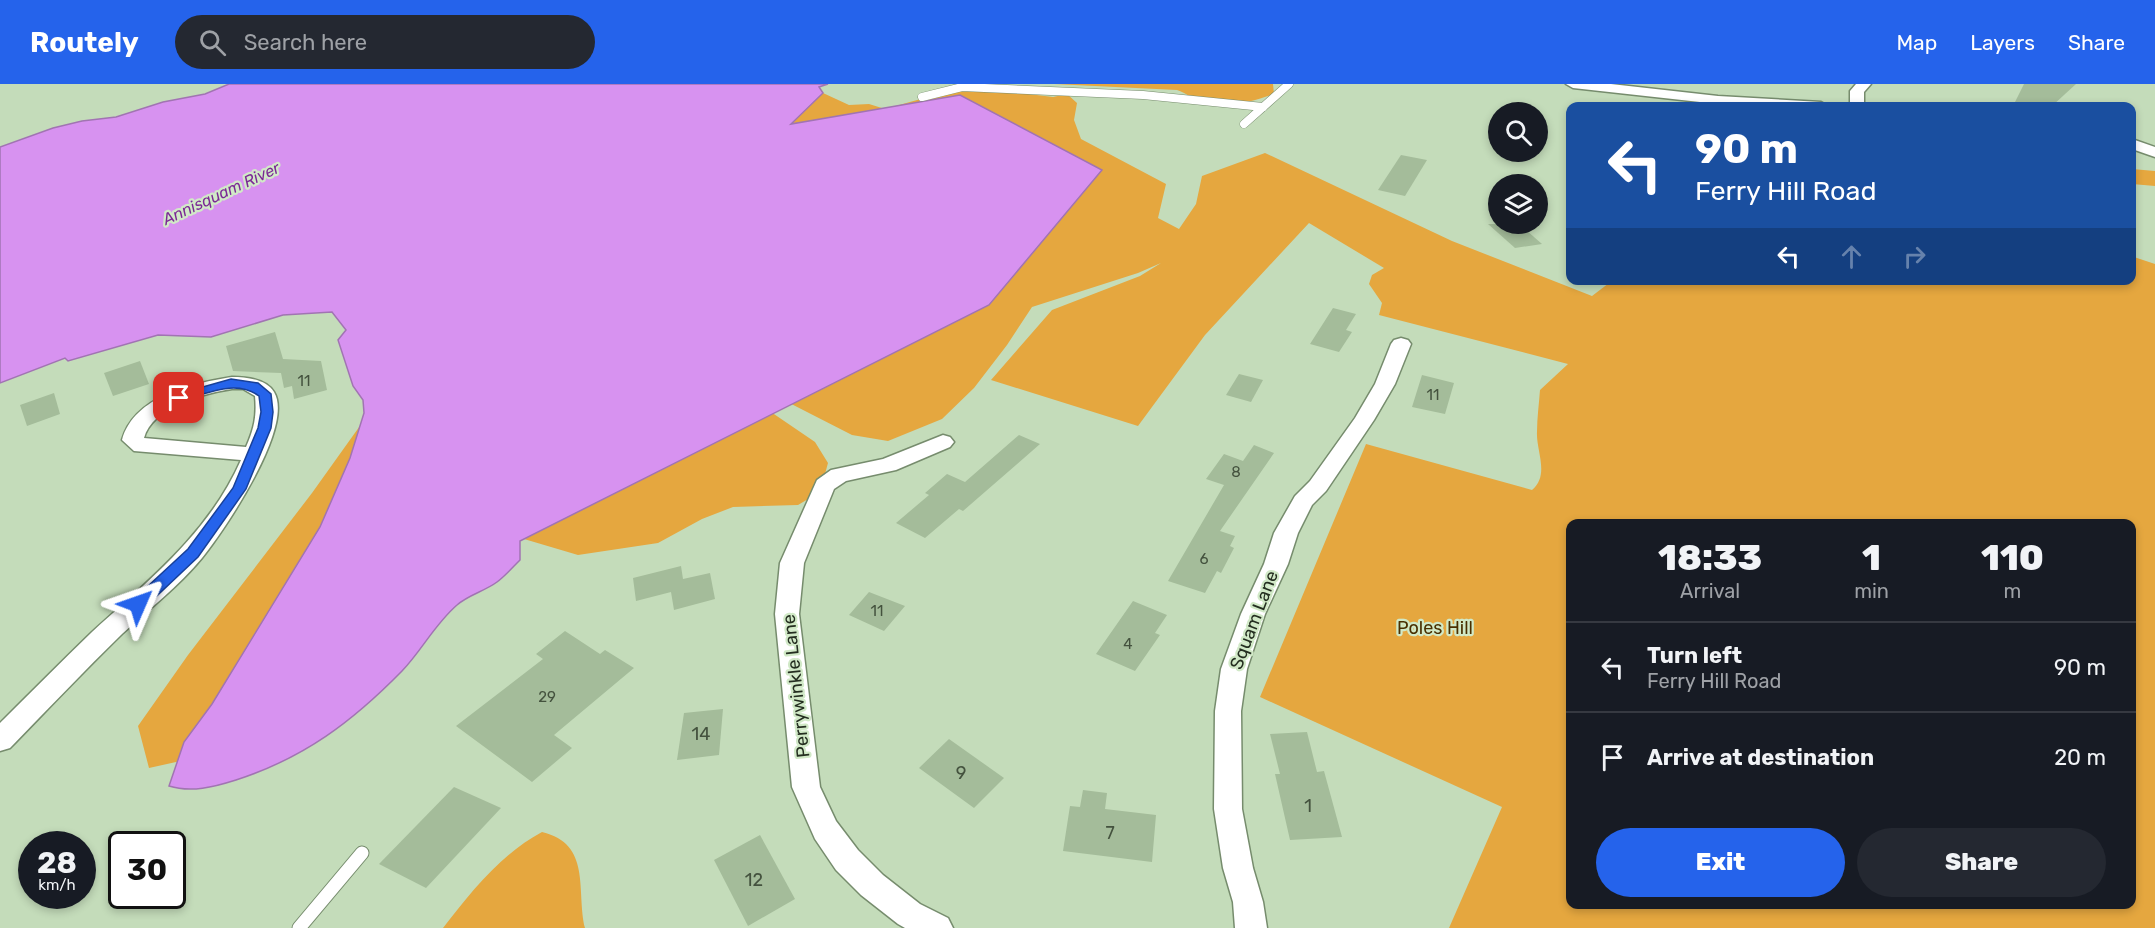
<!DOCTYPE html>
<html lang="en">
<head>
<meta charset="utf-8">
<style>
	:root { --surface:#171b24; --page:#242831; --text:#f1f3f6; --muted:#9ea1a6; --line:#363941; --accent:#2563eb }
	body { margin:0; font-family:Rubik,sans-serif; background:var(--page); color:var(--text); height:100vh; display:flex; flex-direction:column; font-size:22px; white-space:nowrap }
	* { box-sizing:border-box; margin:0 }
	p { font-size:20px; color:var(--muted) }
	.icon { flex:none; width:33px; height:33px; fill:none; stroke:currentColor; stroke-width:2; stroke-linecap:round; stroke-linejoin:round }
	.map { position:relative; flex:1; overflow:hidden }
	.panel { position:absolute; left:1566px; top:435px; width:570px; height:390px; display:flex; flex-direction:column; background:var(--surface); border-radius:12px; box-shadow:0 3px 9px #0003 }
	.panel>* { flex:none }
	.banner { position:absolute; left:1566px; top:18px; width:570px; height:183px; border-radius:12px; box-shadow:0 3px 9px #0003; background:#1a4fa0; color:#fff; overflow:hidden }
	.fabs { position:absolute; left:1488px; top:18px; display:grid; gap:12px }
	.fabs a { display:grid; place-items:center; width:60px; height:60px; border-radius:50%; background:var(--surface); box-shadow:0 3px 9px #0003; font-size:30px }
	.speed { position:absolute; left:18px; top:747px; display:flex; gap:12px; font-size:30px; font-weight:700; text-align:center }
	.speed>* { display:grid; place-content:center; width:78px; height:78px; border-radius:50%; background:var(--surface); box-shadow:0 3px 9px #0003; line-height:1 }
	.speed small { font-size:15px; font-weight:400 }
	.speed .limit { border:3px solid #111; border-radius:9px; background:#fff; color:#111 }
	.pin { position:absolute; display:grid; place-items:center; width:51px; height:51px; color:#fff; margin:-26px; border-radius:12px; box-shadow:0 3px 9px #0006 }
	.me { position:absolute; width:66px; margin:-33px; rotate:47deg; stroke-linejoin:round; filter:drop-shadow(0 0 4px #0008) }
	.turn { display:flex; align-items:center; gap:21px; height:126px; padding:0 30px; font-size:27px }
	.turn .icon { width:78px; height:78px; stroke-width:2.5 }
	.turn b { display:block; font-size:42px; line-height:51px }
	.lanes { display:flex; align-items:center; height:57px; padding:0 30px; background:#0003; justify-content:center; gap:30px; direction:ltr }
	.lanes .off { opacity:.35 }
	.eta { display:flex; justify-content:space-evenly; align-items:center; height:102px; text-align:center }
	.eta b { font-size:36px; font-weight:800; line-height:42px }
	.action { display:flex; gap:12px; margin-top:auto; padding:12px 30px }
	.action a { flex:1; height:69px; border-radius:36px; background:var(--accent); color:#fff; font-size:24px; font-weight:800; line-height:69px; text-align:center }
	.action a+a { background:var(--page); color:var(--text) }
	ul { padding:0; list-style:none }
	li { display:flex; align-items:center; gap:18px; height:90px; padding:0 30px; border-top:2px solid var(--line) }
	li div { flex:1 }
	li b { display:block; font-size:22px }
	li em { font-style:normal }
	header { display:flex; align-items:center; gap:36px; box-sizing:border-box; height:84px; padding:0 30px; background:var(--accent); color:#fff }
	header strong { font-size:28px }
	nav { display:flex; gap:33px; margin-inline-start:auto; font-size:21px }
	.search { width:420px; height:54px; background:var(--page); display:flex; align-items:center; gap:15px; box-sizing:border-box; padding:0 21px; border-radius:33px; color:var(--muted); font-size:22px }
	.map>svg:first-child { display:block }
</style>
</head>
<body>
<header>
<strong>Routely</strong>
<div class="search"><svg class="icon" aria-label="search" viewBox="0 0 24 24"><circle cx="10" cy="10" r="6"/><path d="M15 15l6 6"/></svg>Search here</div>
<nav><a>Map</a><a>Layers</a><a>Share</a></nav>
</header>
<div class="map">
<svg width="2155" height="844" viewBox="0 0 2155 844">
	<rect width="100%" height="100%" fill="#c4dcba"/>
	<g fill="#e5a73f" fill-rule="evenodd">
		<path d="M 1054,0 L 1273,0 L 1274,10 C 1253,17 1225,26 1203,18 C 1194,16 1186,9 1177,6 Z"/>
		<path d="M 997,6 L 1053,13 L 1067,10 L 1077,19 L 1074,36 L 1081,55 L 1166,100 L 1158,134 L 1179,145 L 1196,120 L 1202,92 L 1265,69 L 1452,157 L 1592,212 L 1613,196 L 2132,196 L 2132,168 L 2134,173 L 2155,180 L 2155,844 L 1449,844 L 1502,723 L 1260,613 L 1366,360 L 1532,406 C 1550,391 1536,367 1537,348 C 1537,334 1539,320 1540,306 L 1568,280 L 1379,231 L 1382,219 L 1369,200 L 1372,191 L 1384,184 L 1309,139 L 1205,251 L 1138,342 L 991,296 L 1052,226 L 1140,192 L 1161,179 L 1138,189 L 1032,223 L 1007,261 L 974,304 L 942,335 L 888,357 L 852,351 L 762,305 L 768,326 L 815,358 L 828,379 L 820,408 L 798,421 L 733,423 L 702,435 L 658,459 L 578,471 L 524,455 L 527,447 L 185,676 L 149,684 L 138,642 L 188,571 L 312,409 L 372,325 L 823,9 L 849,21 L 869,20 L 885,25 L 949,7 ZM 1570,440 L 2132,440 L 2132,820 L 1570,820 Z"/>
		<path d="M 2132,85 L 2155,87 L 2155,102 L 2132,100 Z"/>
		<path d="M 542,748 C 592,760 576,806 585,844 L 443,844 C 471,808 501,770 542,748 Z"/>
	</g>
	<path fill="#d792f0" stroke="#a174b2" stroke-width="1.5" d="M 229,0 L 828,0 L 819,3 L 823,9 L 791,40 L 960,11 L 1102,86 L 989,221 L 520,457 L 520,476 C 512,484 505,492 497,498 C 485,507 468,511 457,521 C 435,540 422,566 402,587 C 352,638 304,674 236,696 C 214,703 191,709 169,702 L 184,658 L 212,620 L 320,443 L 350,374 L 364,329 L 363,316 L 353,302 L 338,256 L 346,246 L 332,228 L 283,231 L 211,253 L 158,251 L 68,277 L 65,274 L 0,299 L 0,63 L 53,44 L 82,37 L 116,33 L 163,18 L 205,10 Z"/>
	<g fill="#a4bc9a">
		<path d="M 2024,0 L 2076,0 L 2052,22 L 2013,22 Z"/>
		<path d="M 1401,71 L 1427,76 L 1405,112 L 1378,106 Z"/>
		<path d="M 1488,140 L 1519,140 L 1542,160 L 1515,164 Z"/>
		<path d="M 1333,224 L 1356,230 L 1346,246 L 1352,248 L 1339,268 L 1310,260 Z"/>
		<path d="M 275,248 L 283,275 L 321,277 L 327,306 L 294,315 L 292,302 L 284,304 L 281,289 L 233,287 L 226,262 Z"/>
		<path d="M 140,277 L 149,300 L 113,312 L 104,289 Z"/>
		<path d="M 1239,290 L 1263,296 L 1251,318 L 1226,311 Z"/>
		<path d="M 1422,291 L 1454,299 L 1445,330 L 1412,323 Z"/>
		<path d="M 54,309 L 60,330 L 27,342 L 20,321 Z"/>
		<path d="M 1019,351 L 1040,360 L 963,427 L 959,425 L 925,454 L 896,439 L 929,411 L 925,409 L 947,390 L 965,398 Z"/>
		<path d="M 1254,361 L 1274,369 L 1220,447 L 1235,452 L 1230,462 L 1234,464 L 1221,489 L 1217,487 L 1205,509 L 1168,497 L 1224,401 L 1206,395 L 1224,370 L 1243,377 Z"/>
		<path d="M 681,482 L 683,495 L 710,489 L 715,515 L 674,526 L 671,508 L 636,517 L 633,494 Z"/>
		<path d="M 869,508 L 905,522 L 884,547 L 849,531 Z"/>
		<path d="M 1133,517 L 1167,531 L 1155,549 L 1160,551 L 1135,587 L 1096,570 Z"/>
		<path d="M 565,547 L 600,570 L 605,566 L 634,584 L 554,651 L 572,664 L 532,698 L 456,642 L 543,575 L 536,570 Z"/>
		<path d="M 723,625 L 719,671 L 677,676 L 684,629 Z"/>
		<path d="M 1307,648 L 1317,688 L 1324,687 L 1342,753 L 1290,756 L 1275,690 L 1280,690 L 1270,650 Z"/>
		<path d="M 949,655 L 1004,694 L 974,724 L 919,684 Z"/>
		<path d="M 454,703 L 501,724 L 426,804 L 379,780 Z"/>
		<path d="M 1083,706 L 1107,709 L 1105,725 L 1156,731 L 1152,778 L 1063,767 L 1070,722 L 1080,723 Z"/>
		<path d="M 760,751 L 795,815 L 748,842 L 714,776 Z"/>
	</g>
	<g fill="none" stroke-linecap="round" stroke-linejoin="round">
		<g stroke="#768c6d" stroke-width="9">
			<g id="service-far1">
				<path d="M 922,13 L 962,3 L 1143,11 L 1263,23"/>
				<path d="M 1244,40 L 1289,0"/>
			</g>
		</g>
		<g stroke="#768c6d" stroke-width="15">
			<path id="service" d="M 299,844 L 362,769"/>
		</g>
		<g stroke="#768c6d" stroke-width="3">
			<g id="minor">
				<path d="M 1566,0 L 1611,0 L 1718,12 L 1821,18 L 1828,22 L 1718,20 L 1573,4 Z"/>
				<path d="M 1856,0 L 1871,0 L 1864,8 L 1864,22 L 1850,22 L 1850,7 Z"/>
				<path d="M 2132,55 L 2155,63 L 2155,73 L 2132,65 Z"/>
				<path d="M 1401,254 L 1408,256 L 1411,260 L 1395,300 L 1374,336 L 1326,407 L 1312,421 L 1298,449 L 1288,480 L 1265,530 L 1247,585 L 1241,627 L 1242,725 L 1253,784 L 1263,818 L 1267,844 L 1235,844 L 1233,818 L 1223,784 L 1214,725 L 1215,627 L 1221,585 L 1241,530 L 1264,480 L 1274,449 L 1295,412 L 1310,397 L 1355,334 L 1375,300 L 1391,260 L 1394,256 Z"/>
				<path d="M 232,293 C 246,293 266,295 274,308 C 295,342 224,447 202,474 C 179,502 148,526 122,550 C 84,587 47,626 10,664 L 0,667 L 0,639 C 31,608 61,578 92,548 C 149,496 209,449 241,376 L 134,367 L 122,356 C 134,312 193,299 232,293 ZM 232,305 L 243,305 L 255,312 C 257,332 254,345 246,363 L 144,354 C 152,323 205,309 232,305 Z"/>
				<path d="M 943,351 L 950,353 L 954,358 L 950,363 L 896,386 L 846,397 L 834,405 L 804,479 L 799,530 L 820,703 L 836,737 L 858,766 L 883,791 L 920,820 L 948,834 L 953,844 L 905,844 L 898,840 L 861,811 L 836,786 L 815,755 L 792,703 L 775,530 L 780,479 L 817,396 L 831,386 L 883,375 Z"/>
			</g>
		</g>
		<use href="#service-far1" stroke="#fff" stroke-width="8"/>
		<use href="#service" stroke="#fff" stroke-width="13"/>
		<use href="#minor" fill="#fff" fill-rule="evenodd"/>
	</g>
	<path fill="#2563eb" stroke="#184099" stroke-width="1.5" d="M 231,295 L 258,299 L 271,310 L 273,328 L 271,344 L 246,405 L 198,473 L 144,524 L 133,524 L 131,520 L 133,516 L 188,465 L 233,404 L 258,344 L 261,328 L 259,312 C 235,294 205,311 179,317 L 173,314 L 174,311 Z"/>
	<g text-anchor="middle" stroke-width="4.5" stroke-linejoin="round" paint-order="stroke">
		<g font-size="15" fill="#44523e">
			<text x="304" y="302">11</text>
			<text x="1433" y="316">11</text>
			<text x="1236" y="393">8</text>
			<text x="1204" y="480">6</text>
			<text x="877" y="532">11</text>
			<text x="1128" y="565">4</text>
			<text x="547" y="618">29</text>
		</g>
		<g font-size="16" font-style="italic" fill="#7b2895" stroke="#d1e9c7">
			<text transform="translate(221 109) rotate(-25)" y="6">Annisquam River</text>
		</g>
		<g font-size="18" fill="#242e20" stroke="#d1e9c7">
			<text transform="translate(1254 536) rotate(-69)" y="6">Squam Lane</text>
			<text transform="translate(796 602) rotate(-96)" y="6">Perrywinkle Lane</text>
		</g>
		<g font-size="18" fill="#492f00" stroke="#d1e9c7">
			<text x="1435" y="550">Poles Hill</text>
		</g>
		<g font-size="18" fill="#44523e">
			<text x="701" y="656">14</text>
			<text x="961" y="695">9</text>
			<text x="1308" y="728">1</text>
			<text x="1110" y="755">7</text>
			<text x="754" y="802">12</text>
		</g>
	</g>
</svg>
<div class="fabs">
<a><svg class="icon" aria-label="search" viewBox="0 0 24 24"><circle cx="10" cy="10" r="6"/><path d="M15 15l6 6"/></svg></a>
<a><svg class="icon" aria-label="layers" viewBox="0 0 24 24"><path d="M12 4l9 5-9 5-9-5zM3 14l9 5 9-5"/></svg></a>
</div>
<div class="speed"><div>28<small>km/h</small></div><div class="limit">30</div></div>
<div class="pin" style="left:179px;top:314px;background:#d93025"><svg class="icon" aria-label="arrive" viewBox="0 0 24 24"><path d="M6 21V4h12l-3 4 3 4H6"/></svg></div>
<svg class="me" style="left:138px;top:520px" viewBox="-20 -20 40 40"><path d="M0-17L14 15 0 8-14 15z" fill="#2563eb" stroke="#fff" stroke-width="4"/></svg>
<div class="banner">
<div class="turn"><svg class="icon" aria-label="left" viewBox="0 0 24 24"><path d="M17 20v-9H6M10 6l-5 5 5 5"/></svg><div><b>90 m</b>Ferry Hill Road</div></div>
<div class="lanes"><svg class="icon" aria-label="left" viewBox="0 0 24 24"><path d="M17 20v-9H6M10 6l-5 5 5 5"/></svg><svg class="icon off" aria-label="ahead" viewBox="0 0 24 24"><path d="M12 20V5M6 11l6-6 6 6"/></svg><svg class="icon off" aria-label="right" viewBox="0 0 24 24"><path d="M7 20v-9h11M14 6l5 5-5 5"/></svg></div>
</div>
<section class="panel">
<div class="eta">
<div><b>18:33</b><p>Arrival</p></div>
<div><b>1</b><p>min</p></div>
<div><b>110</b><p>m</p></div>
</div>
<ul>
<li><svg class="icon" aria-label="left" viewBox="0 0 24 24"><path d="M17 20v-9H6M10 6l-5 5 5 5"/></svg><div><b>Turn left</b><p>Ferry Hill Road</p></div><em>90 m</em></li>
<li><svg class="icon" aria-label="arrive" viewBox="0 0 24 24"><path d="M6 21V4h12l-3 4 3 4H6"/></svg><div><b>Arrive at destination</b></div><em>20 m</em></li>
</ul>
<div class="action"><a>Exit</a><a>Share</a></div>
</section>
</div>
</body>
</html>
